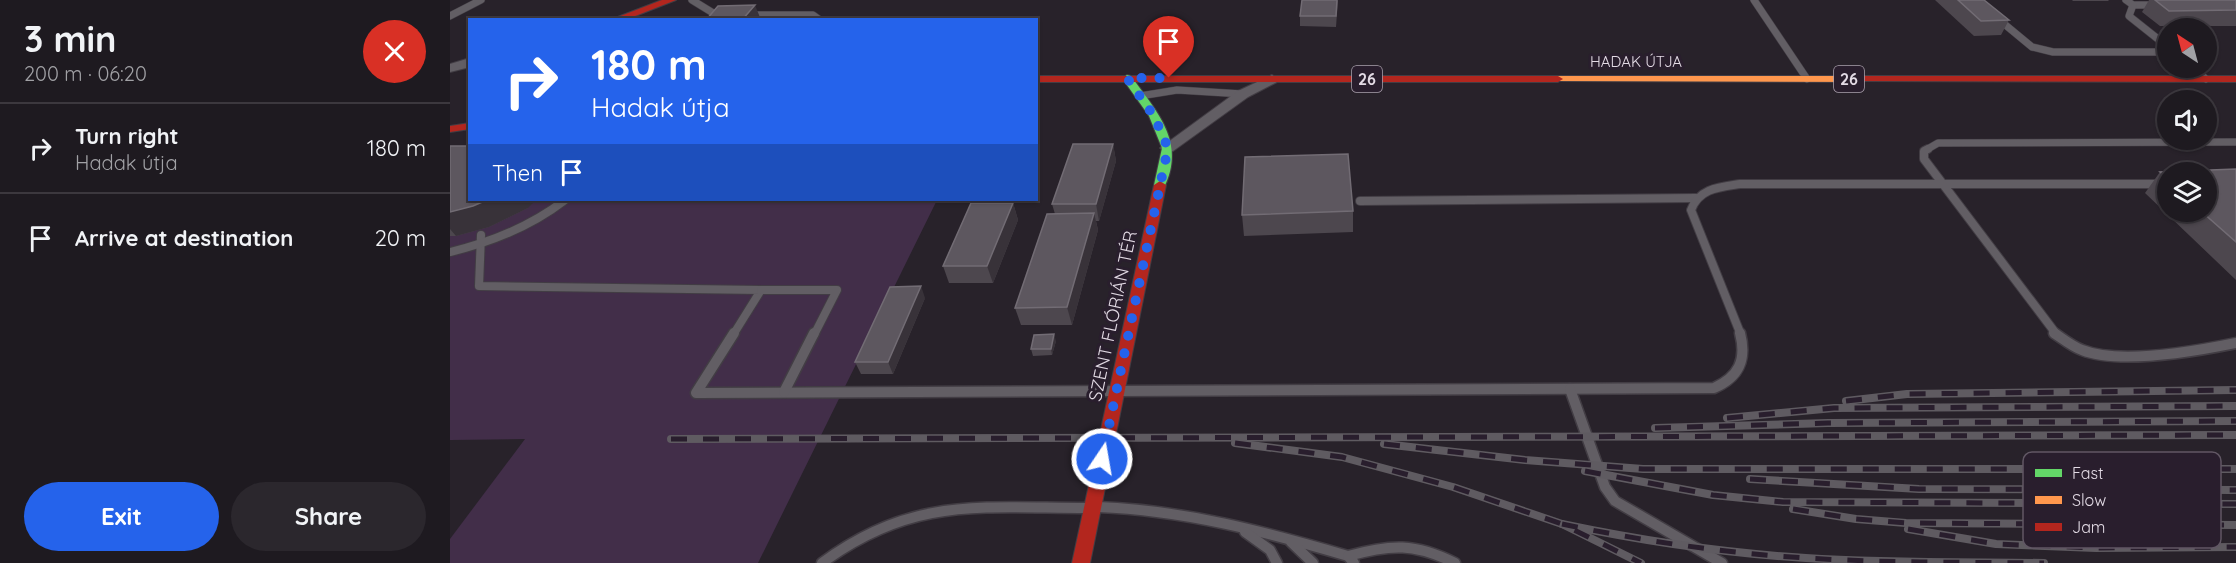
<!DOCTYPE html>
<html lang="en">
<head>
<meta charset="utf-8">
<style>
	:root { --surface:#1e1a20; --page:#2b272d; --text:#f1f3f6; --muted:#a1a1a5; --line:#3c383e; --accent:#2563eb }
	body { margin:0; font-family:Quicksand,sans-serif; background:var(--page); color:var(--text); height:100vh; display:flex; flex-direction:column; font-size:22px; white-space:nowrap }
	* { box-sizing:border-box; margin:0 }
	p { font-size:20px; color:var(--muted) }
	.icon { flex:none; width:33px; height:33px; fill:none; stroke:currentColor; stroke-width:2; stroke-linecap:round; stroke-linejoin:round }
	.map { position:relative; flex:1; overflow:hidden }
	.sheet { display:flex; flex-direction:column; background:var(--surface); width:450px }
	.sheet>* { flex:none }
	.hud { position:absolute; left:18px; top:18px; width:570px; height:183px; border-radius:0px; box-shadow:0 2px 4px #0004,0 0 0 2px var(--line); background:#2563eb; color:#fff; overflow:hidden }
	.needle { width:39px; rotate:324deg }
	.buttons { position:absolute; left:1707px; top:18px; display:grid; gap:12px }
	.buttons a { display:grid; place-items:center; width:60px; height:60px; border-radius:50%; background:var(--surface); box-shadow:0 2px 4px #0004,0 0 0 2px var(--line); font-size:30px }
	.pin { position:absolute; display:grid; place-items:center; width:51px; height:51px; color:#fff; margin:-62px -26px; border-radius:50% 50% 50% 0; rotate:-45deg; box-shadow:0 0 6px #0007 }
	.pin .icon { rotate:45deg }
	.me { position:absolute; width:66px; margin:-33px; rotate:12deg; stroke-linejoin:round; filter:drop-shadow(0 0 4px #0008) }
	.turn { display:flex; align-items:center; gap:21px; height:126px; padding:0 24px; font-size:27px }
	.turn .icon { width:78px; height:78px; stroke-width:2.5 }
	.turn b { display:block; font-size:42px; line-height:51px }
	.then { display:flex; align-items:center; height:57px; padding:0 24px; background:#0003; gap:12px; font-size:22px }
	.round { display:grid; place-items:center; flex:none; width:63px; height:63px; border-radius:32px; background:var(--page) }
	.headline { display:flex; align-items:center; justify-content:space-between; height:102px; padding:0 24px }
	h1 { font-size:36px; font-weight:700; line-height:45px }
	.action { display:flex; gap:12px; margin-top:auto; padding:12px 24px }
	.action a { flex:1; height:69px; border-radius:36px; background:var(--accent); color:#fff; font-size:24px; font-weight:700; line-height:69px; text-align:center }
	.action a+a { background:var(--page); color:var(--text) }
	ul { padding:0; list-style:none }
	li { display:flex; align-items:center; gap:18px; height:90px; padding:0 24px; border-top:2px solid var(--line) }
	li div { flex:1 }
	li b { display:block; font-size:22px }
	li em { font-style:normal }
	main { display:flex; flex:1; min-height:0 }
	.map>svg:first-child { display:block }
</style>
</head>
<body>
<main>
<section class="sheet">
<div class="headline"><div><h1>3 min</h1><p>200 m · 06:20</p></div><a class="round" style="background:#d93025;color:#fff"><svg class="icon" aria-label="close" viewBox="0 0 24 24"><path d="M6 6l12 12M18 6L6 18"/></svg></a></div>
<ul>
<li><svg class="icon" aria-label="right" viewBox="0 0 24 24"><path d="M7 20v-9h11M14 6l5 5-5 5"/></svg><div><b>Turn right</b><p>Hadak útja</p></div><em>180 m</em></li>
<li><svg class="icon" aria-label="arrive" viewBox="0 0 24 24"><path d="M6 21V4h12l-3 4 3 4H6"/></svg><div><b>Arrive at destination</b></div><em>20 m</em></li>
</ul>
<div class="action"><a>Exit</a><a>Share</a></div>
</section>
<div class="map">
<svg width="1786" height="563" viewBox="0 0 1786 563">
	<rect width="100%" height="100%" fill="#28222a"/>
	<path fill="#422e49" d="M 0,148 L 20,200 L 487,200 L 308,563 L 0,563 L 0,539 L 75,439 L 0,440 Z"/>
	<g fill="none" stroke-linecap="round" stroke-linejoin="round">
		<g stroke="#423d44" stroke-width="8">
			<g id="lane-far2">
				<path d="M 242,0 L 268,16 L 273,16"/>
				<path d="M 1304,0 L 1357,79"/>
				<path d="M 1676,0 L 1683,5 L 1708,5"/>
				<path d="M 1683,5 L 1679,16 L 1718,47"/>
				<path d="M 299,15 L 363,15 L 370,20"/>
				<path d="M 0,16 L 31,0"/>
				<path d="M 1547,18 L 1582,47 L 1603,52 L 1718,52"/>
				<path d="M 1743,68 L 1756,79"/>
				<path d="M 690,96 L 727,90 L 793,94"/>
				<path d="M 1476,150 L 1488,143 L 1786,142"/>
			</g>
		</g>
		<g stroke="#423d44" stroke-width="10">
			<g id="lane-far1">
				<path d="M 1478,149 L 1474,151 L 1474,159 L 1607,335"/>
				<path d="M 910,201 L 1246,198"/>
				<path d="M 31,235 L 29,286 L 311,290 L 283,335"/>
				<path d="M 0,252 C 42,242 80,227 115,200"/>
				<path d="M 311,290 L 387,290 L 364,335"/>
				<path d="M 1291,335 L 1241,210 C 1249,188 1270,187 1290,184 L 1718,184"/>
			</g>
		</g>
		<g stroke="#423d44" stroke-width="13">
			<g id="lane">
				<path d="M 284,333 L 246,393 L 1264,388 C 1289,377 1297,360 1290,333"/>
				<path d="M 1604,333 C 1613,339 1623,347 1632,350 C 1670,365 1747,351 1786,343"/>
				<path d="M 1120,389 L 1155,487 L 1165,501 L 1272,563"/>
				<path d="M 334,392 L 364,333"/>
				<path d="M 648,507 C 734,510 816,532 898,556 L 904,563"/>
				<path d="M 795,532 L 820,550 L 827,563"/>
				<path d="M 841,542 L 863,563"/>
				<path d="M 898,556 C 941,544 965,543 1005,563"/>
				<path d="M 372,563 C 462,496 532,508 637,508"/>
			</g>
		</g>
		<g stroke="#423d44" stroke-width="2">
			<g id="street">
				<path d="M 20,58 L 20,67 L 0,72 L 0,64 Z"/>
				<path d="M 822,75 L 829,79 L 827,82 L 798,97 L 723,151 L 718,153 L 710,148 L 788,91 Z"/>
			</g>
		</g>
		<g stroke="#423d44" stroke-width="2">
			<path id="fast" d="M 677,75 L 681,76 C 706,111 737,142 714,188 L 710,189 L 704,185 L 712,148 L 699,116 L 672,78 Z"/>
		</g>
		<g stroke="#423d44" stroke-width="2">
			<path id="slow" d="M 1108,76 L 1413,76 L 1418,79 L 1413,82 L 1104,81 L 1104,77 Z"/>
		</g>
		<g stroke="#423d44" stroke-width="2">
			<g id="jam">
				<path d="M 212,0 L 226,0 L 175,20 L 160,20 Z"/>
				<path d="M 586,76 L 1108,76 L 1113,79 L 1108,82 L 586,82 Z"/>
				<path d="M 1413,76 L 1786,76 L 1786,82 L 1409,81 L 1409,77 Z"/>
				<path d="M 20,123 L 20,129 L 0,132 L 0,126 Z"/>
				<path d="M 710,181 L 716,185 L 640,563 L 622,563 L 704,185 Z"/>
			</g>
		</g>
		<use href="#lane-far2" stroke="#625e64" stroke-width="7"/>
		<use href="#lane-far1" stroke="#625e64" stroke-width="8"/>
		<use href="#lane" stroke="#625e64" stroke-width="10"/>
		<use href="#street" fill="#625e64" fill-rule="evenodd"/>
		<use href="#fast" fill="#63d668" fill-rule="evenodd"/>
		<use href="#slow" fill="#ff974d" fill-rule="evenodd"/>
		<use href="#jam" fill="#b3261e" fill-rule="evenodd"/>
		<g stroke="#5f5b61" stroke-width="8">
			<g id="rail">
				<path d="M 1396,401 L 1457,394 L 1786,390"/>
				<path d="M 1277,418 L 1384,408 L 1786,406"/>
				<path d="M 1205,428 L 1378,423 L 1786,421"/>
				<path d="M 221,439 L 1786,435"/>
				<path d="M 785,443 L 892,457 L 1003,487 L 1112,524 L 1191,563"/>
				<path d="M 934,444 L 1075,460 L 1193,469 L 1786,469"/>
				<path d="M 1135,471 L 1263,495 L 1333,502 L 1786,504"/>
				<path d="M 1300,479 L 1469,489 L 1786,490"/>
				<path d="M 1343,509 L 1406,519 L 1456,523 L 1786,525"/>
				<path d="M 1112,524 C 1193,541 1274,553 1356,558 C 1435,563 1515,562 1594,563"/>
				<path d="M 1458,529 L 1546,544 L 1646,548 L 1786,547"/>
			</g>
		</g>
		<use href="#rail" stroke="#291e2d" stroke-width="5" stroke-dasharray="16" stroke-linecap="butt"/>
	</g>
	<g fill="#4d474e" fill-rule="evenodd">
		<path d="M 888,0 L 886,27 L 850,26 L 850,16 Z"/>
		<path d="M 1485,0 L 1534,0 L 1559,20 L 1551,35 L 1524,36 Z"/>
		<path d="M 1622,0 L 1659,0 L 1658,1 L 1623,1 Z"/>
		<path d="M 1699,0 L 1786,0 L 1786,26 L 1710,26 L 1692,12 Z"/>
		<path d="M 663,144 L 666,161 L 649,221 L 646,221 L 648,230 L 622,325 L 571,325 L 565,308 L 605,214 L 602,204 Z"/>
		<path d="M 0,146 L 78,208 L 39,227 L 6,236 L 0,236 Z"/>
		<path d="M 1786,169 L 1786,280 L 1695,193 L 1710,172 ZM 1718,172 L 1756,212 L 1718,212 Z"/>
		<path d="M 563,203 L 568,220 L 543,283 L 499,283 L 493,266 Z"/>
		<path d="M 903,211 L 903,232 L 794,236 L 792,215 Z"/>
		<path d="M 475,298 L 443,374 L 411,374 L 405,362 Z"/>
		<path d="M 606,341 L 602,355 L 583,356 L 581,349 Z"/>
	</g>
	<g fill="#383239">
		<path d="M 305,5 L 311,20 L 292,20 Z"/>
		<path d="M 663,144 L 666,161 L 649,221 L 646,204 Z"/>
		<path d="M 37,200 L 86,200 L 78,208 L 39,227 L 6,236 L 0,229 L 0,212 Z"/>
		<path d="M 563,203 L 568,220 L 543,283 L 537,266 Z"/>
		<path d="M 644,213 L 648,230 L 622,325 L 617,307 Z"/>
		<path d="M 471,286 L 475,298 L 443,374 L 438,362 Z"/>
		<path d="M 604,334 L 606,341 L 602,355 L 601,349 Z"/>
	</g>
	<g fill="#5d575f" stroke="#726c74" stroke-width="1.5">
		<path d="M 852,0 L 887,0 L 886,16 L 850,16 Z"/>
		<path d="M 1508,0 L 1534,0 L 1559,20 L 1531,21 Z"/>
		<path d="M 1705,0 L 1786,0 L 1786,10 L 1719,11 Z"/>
		<path d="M 305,5 L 292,20 L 256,20 L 268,6 Z"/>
		<path d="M 623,144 L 663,144 L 646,204 L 602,204 Z"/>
		<path d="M 0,146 L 20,146 L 20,200 L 37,200 L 23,206 L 0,212 Z"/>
		<path d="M 898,154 L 903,211 L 792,215 L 795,157 Z"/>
		<path d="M 1786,169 L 1786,242 L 1752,212 L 1756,212 L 1756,172 L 1718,172 L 1718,179 L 1710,172 Z"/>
		<path d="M 521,203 L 563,203 L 537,266 L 493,266 Z"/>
		<path d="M 644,213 L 617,307 L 565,308 L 597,214 Z"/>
		<path d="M 471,286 L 438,362 L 405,362 L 440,287 Z"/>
		<path d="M 604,334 L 601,349 L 581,349 L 584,335 Z"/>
	</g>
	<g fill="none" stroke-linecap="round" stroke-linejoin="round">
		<path stroke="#2563eb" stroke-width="10" stroke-dasharray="0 18" d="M 652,459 L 718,148 L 704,116 L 677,78 L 719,78"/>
	</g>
	<g text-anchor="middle" stroke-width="6" stroke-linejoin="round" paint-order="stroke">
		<g font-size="15" fill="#e3dbe5" stroke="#291e2d">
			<text x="1186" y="67">HADAK ÚTJA</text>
		</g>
		<g fill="#291e2d" stroke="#aba2ae" stroke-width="1.5">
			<rect x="902" y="66" width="30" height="26" rx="4.5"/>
			<rect x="1384" y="66" width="30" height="26" rx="4.5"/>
		</g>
		<g font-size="16" font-weight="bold" fill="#e3dbe5">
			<text x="917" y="85">26</text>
			<text x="1399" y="85">26</text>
		</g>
		<g font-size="18" fill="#e3dbe5" stroke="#291e2d">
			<text transform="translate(663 316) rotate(-78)" y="6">SZENT FLÓRIÁN TÉR</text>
		</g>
	</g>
	<rect x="1573" y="452" width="198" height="96" rx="9" fill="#291e2d" stroke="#615764" stroke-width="1.5"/>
	<rect x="1585" y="469" width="27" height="8" fill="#63d668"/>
	<rect x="1585" y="496" width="27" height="8" fill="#ff974d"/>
	<rect x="1585" y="523" width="27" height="8" fill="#b3261e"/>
	<g font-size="16" fill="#e3dbe5">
		<text x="1622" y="479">Fast</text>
		<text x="1622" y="506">Slow</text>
		<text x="1622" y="533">Jam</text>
	</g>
</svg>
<div class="buttons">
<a><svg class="needle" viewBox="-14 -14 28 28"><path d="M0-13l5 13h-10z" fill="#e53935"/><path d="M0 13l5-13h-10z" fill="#a1a1a5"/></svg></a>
<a><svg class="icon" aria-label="sound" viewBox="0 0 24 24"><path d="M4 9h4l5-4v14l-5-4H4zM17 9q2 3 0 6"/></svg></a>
<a><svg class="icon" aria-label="layers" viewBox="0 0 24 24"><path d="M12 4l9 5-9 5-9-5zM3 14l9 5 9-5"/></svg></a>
</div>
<div class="pin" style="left:719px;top:78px;background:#d93025"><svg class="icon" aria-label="arrive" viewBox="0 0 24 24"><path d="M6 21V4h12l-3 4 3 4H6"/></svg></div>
<svg class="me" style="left:652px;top:459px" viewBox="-20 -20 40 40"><circle r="17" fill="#2563eb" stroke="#fff" stroke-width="3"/><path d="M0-11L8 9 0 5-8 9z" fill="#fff"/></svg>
<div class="hud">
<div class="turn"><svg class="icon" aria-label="right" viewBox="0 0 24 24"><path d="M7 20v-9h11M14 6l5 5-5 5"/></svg><div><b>180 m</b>Hadak útja</div></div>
<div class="then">Then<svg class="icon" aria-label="arrive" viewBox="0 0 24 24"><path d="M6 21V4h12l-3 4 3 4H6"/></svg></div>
</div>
</div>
</main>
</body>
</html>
